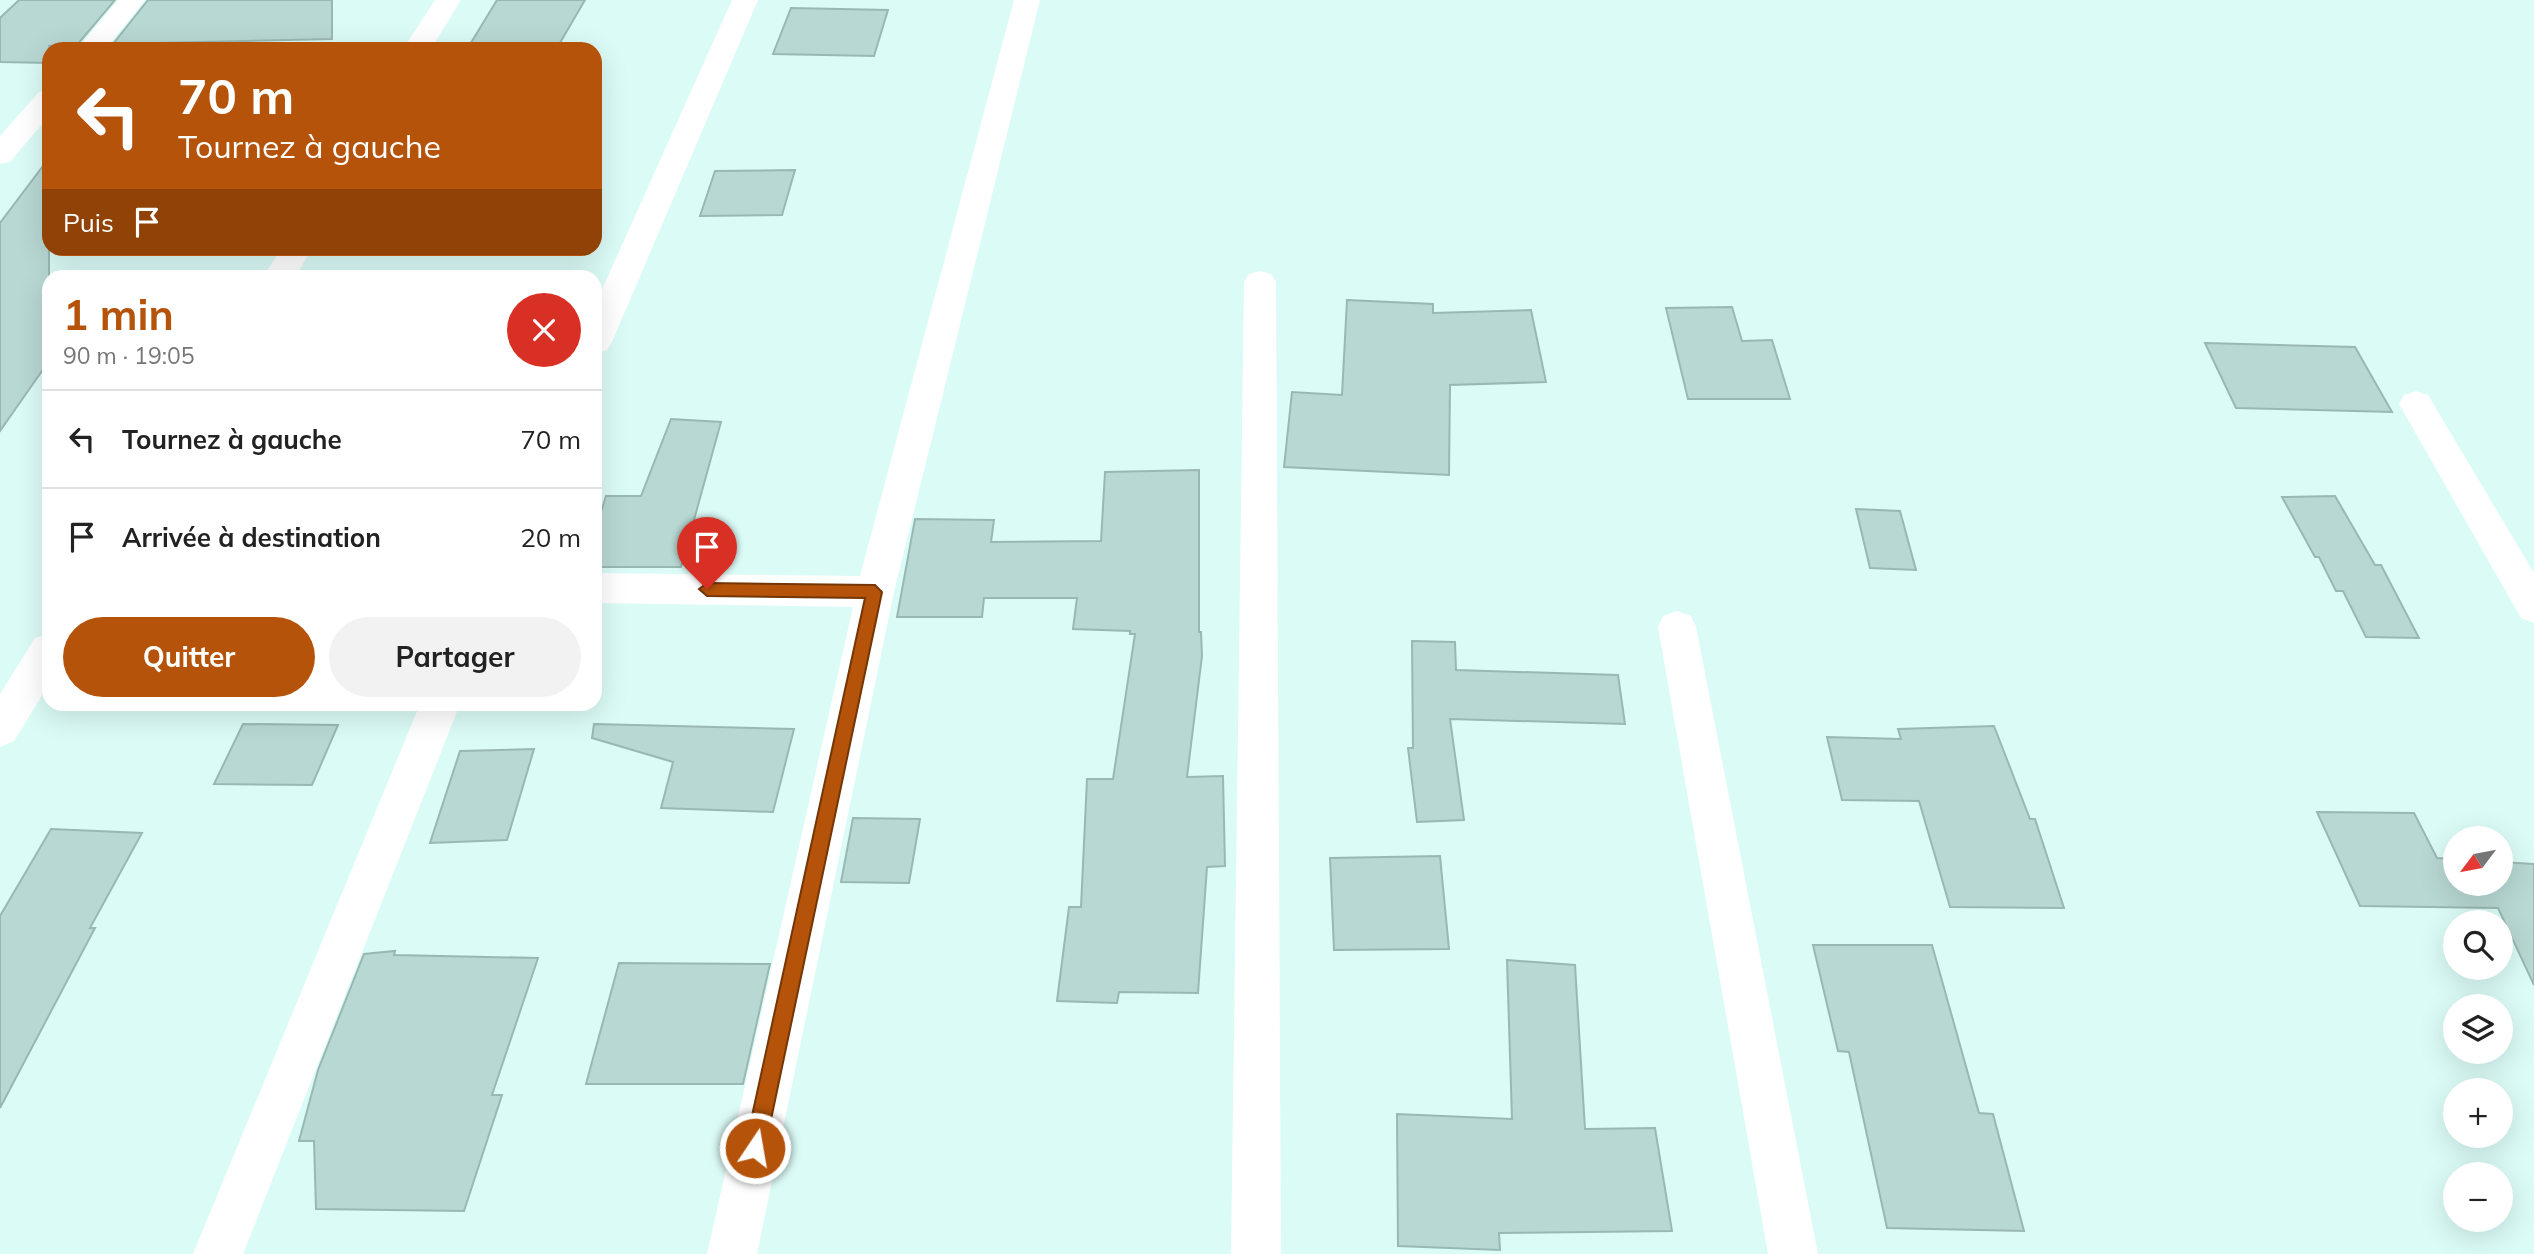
<!DOCTYPE html>
<html lang="fr">
<head>
<meta charset="utf-8">
<style>
	:root { --surface:#fff; --page:#f2f2f2; --text:#222; --muted:#767676; --line:#e0e0e0; --accent:#b45309 }
	body { margin:0; font-family:Mulish,sans-serif; background:var(--page); color:var(--text); height:100vh; display:flex; flex-direction:column; font-size:26px; white-space:nowrap }
	* { box-sizing:border-box; margin:0 }
	p { font-size:23px; color:var(--muted) }
	.icon { flex:none; width:38px; height:38px; fill:none; stroke:currentColor; stroke-width:2; stroke-linecap:round; stroke-linejoin:round }
	.map { position:relative; flex:1; overflow:hidden }
	.details { position:absolute; left:42px; top:270px; width:560px; height:441px; display:flex; flex-direction:column; background:var(--surface); border-radius:21px; box-shadow:0 7px 28px #0002 }
	.details>* { flex:none }
	.top-card { position:absolute; left:42px; top:42px; width:560px; height:214px; border-radius:21px; box-shadow:0 7px 28px #0002; background:#b45309; color:#fff; overflow:hidden }
	.needle { width:46px; rotate:238deg }
	.buttons { position:absolute; left:2443px; top:826px; display:grid; gap:14px }
	.buttons a { display:grid; place-items:center; width:70px; height:70px; border-radius:50%; background:var(--surface); box-shadow:0 7px 28px #0002; font-size:35px }
	.pin { position:absolute; display:grid; place-items:center; width:60px; height:60px; color:#fff; margin:-72px -30px; border-radius:50% 50% 50% 0; rotate:-45deg; box-shadow:0 0 7px #0007 }
	.pin .icon { rotate:45deg }
	.me { position:absolute; width:77px; margin:-38px; rotate:12deg; stroke-linejoin:round; filter:drop-shadow(0 0 5px #0008) }
	.turn { display:flex; align-items:center; gap:24px; height:147px; padding:0 21px; font-size:32px }
	.turn .icon { width:91px; height:91px; stroke-width:2.5 }
	.turn b { display:block; font-size:49px; line-height:60px }
	.then { display:flex; align-items:center; height:66px; padding:0 21px; background:#0003; gap:14px; font-size:26px }
	.round { display:grid; place-items:center; flex:none; width:74px; height:74px; border-radius:37px; background:var(--page) }
	.overview { display:flex; align-items:center; justify-content:space-between; height:119px; padding:0 21px }
	h1 { font-size:42px; font-weight:700; line-height:52px; color:var(--accent) }
	.action { display:flex; gap:14px; margin-top:auto; padding:14px 21px }
	.action a { flex:1; height:80px; border-radius:42px; background:var(--accent); color:#fff; font-size:28px; font-weight:700; line-height:80px; text-align:center }
	.action a+a { background:var(--page); color:var(--text) }
	ul { padding:0; list-style:none }
	li { display:flex; align-items:center; gap:21px; height:98px; padding:0 21px; border-top:2px solid var(--line) }
	li div { flex:1 }
	li b { display:block; font-size:26px }
	li em { font-style:normal }
	.map>svg:first-child { display:block }
</style>
</head>
<body>
<div class="map">
<svg width="2534" height="1254" viewBox="0 0 2534 1254">
	<rect width="100%" height="100%" fill="#dbfbf6"/>
	<g fill="#b8d8d3" stroke="#9ab8b3" stroke-width="2">
		<path d="M 19,0 L 115,0 L 77,45 L 49,46 L 49,63 L 0,62 L 0,18 Z"/>
		<path d="M 148,0 L 332,0 L 332,39 L 113,44 Z"/>
		<path d="M 497,0 L 585,0 L 557,48 L 469,46 Z"/>
		<path d="M 791,8 L 888,10 L 874,56 L 773,54 Z"/>
		<path d="M 49,158 L 49,361 L 0,431 L 0,223 Z"/>
		<path d="M 795,170 L 782,215 L 700,216 L 715,171 Z"/>
		<path d="M 1347,300 L 1433,304 L 1433,313 L 1531,310 L 1546,382 L 1450,385 L 1449,475 L 1284,467 L 1292,392 L 1342,395 Z"/>
		<path d="M 1732,307 L 1742,341 L 1772,340 L 1790,399 L 1688,399 L 1666,308 Z"/>
		<path d="M 2205,343 L 2355,347 L 2392,412 L 2236,408 Z"/>
		<path d="M 671,419 L 721,422 L 681,567 L 595,567 L 595,531 L 606,496 L 641,496 Z"/>
		<path d="M 1199,470 L 1199,632 L 1201,632 L 1202,656 L 1187,777 L 1223,776 L 1225,866 L 1207,867 L 1198,993 L 1119,992 L 1117,1003 L 1057,1001 L 1069,907 L 1081,907 L 1087,779 L 1113,779 L 1135,634 L 1130,634 L 1130,631 L 1073,629 L 1077,598 L 984,598 L 982,617 L 897,617 L 915,519 L 994,520 L 991,542 L 1101,541 L 1105,472 Z"/>
		<path d="M 2335,496 L 2375,565 L 2381,565 L 2419,638 L 2366,637 L 2343,591 L 2336,591 L 2319,557 L 2315,557 L 2282,497 Z"/>
		<path d="M 1856,509 L 1900,511 L 1916,570 L 1870,568 Z"/>
		<path d="M 1412,641 L 1455,642 L 1456,670 L 1618,675 L 1625,724 L 1450,719 L 1464,820 L 1417,822 L 1408,748 L 1413,748 Z"/>
		<path d="M 243,724 L 338,725 L 312,785 L 214,784 Z"/>
		<path d="M 594,724 L 794,729 L 773,812 L 661,808 L 673,762 L 592,738 Z"/>
		<path d="M 1994,726 L 2030,819 L 2035,819 L 2064,908 L 1950,907 L 1919,801 L 1842,800 L 1827,737 L 1901,739 L 1898,729 Z"/>
		<path d="M 534,749 L 507,840 L 430,843 L 460,751 Z"/>
		<path d="M 2317,812 L 2414,813 L 2437,858 L 2455,859 L 2455,884 L 2501,884 L 2501,862 L 2534,864 L 2534,985 L 2498,908 L 2360,906 Z"/>
		<path d="M 853,818 L 920,819 L 909,883 L 841,882 Z"/>
		<path d="M 51,829 L 142,833 L 90,928 L 95,928 L 0,1108 L 0,916 Z"/>
		<path d="M 1440,856 L 1449,949 L 1334,950 L 1330,858 Z"/>
		<path d="M 1813,945 L 1932,945 L 1979,1113 L 1993,1114 L 2024,1231 L 1887,1228 L 1849,1052 L 1838,1051 Z"/>
		<path d="M 395,951 L 394,955 L 538,958 L 492,1095 L 502,1095 L 464,1211 L 316,1209 L 314,1141 L 299,1141 L 318,1070 L 364,954 Z"/>
		<path d="M 1507,960 L 1575,965 L 1585,1129 L 1655,1128 L 1672,1231 L 1499,1233 L 1500,1250 L 1398,1246 L 1397,1114 L 1512,1119 Z"/>
		<path d="M 619,963 L 770,964 L 743,1084 L 586,1084 Z"/>
	</g>
	<g fill="none" stroke-linecap="round" stroke-linejoin="round">
		<g fill="#fff" fill-rule="evenodd">
			<path d="M 118,0 L 145,0 L 106,49 L 77,49 Z"/>
			<path d="M 435,0 L 461,0 L 431,49 L 403,49 Z"/>
			<path d="M 732,0 L 758,0 L 612,342 L 607,350 L 595,354 L 595,305 Z"/>
			<path d="M 1014,0 L 1040,0 L 894,592 L 757,1254 L 707,1254 L 853,607 L 595,603 L 595,573 L 860,576 Z"/>
			<path d="M 49,89 L 49,116 L 10,162 L 0,164 L 0,136 L 39,92 Z"/>
			<path d="M 281,248 L 312,248 L 296,276 L 264,276 Z"/>
			<path d="M 1260,271 L 1271,274 L 1276,282 L 1281,1254 L 1231,1254 L 1244,282 L 1249,274 Z"/>
			<path d="M 2416,391 L 2428,395 L 2534,573 L 2534,623 L 2521,618 L 2399,404 L 2404,395 Z"/>
			<path d="M 1677,611 L 1691,616 L 1696,627 L 1818,1254 L 1768,1254 L 1658,627 L 1663,616 Z"/>
			<path d="M 49,634 L 49,684 L 14,741 L 0,747 L 0,694 L 35,638 Z"/>
			<path d="M 420,704 L 460,704 L 243,1254 L 193,1254 Z"/>
		</g>
	</g>
	<path fill="#b45309" stroke="#753606" stroke-width="2" d="M 707,583 L 875,585 L 882,592 L 765,1148 L 762,1155 L 755,1158 L 748,1155 L 745,1148 L 865,598 L 707,596 L 699,589 Z"/>
</svg>
<div class="buttons">
<a><svg class="needle" viewBox="-14 -14 28 28"><path d="M0-13l5 13h-10z" fill="#e53935"/><path d="M0 13l5-13h-10z" fill="#767676"/></svg></a>
<a><svg class="icon" aria-label="search" viewBox="0 0 24 24"><circle cx="10" cy="10" r="6"/><path d="M15 15l6 6"/></svg></a>
<a><svg class="icon" aria-label="layers" viewBox="0 0 24 24"><path d="M12 4l9 5-9 5-9-5zM3 14l9 5 9-5"/></svg></a>
<a>+</a>
<a>−</a>
</div>
<div class="pin" style="left:707px;top:589px;background:#d93025"><svg class="icon" aria-label="arrive" viewBox="0 0 24 24"><path d="M6 21V4h12l-3 4 3 4H6"/></svg></div>
<svg class="me" style="left:755px;top:1148px" viewBox="-20 -20 40 40"><circle r="17" fill="#b45309" stroke="#fff" stroke-width="3"/><path d="M0-11L8 9 0 5-8 9z" fill="#fff"/></svg>
<div class="top-card">
<div class="turn"><svg class="icon" aria-label="left" viewBox="0 0 24 24"><path d="M17 20v-9H6M10 6l-5 5 5 5"/></svg><div><b>70 m</b>Tournez à gauche</div></div>
<div class="then">Puis<svg class="icon" aria-label="arrive" viewBox="0 0 24 24"><path d="M6 21V4h12l-3 4 3 4H6"/></svg></div>
</div>
<section class="details">
<div class="overview"><div><h1>1 min</h1><p>90 m · 19:05</p></div><a class="round" style="background:#d93025;color:#fff"><svg class="icon" aria-label="close" viewBox="0 0 24 24"><path d="M6 6l12 12M18 6L6 18"/></svg></a></div>
<ul>
<li><svg class="icon" aria-label="left" viewBox="0 0 24 24"><path d="M17 20v-9H6M10 6l-5 5 5 5"/></svg><div><b>Tournez à gauche</b></div><em>70 m</em></li>
<li><svg class="icon" aria-label="arrive" viewBox="0 0 24 24"><path d="M6 21V4h12l-3 4 3 4H6"/></svg><div><b>Arrivée à destination</b></div><em>20 m</em></li>
</ul>
<div class="action"><a>Quitter</a><a>Partager</a></div>
</section>
</div>
</body>
</html>
